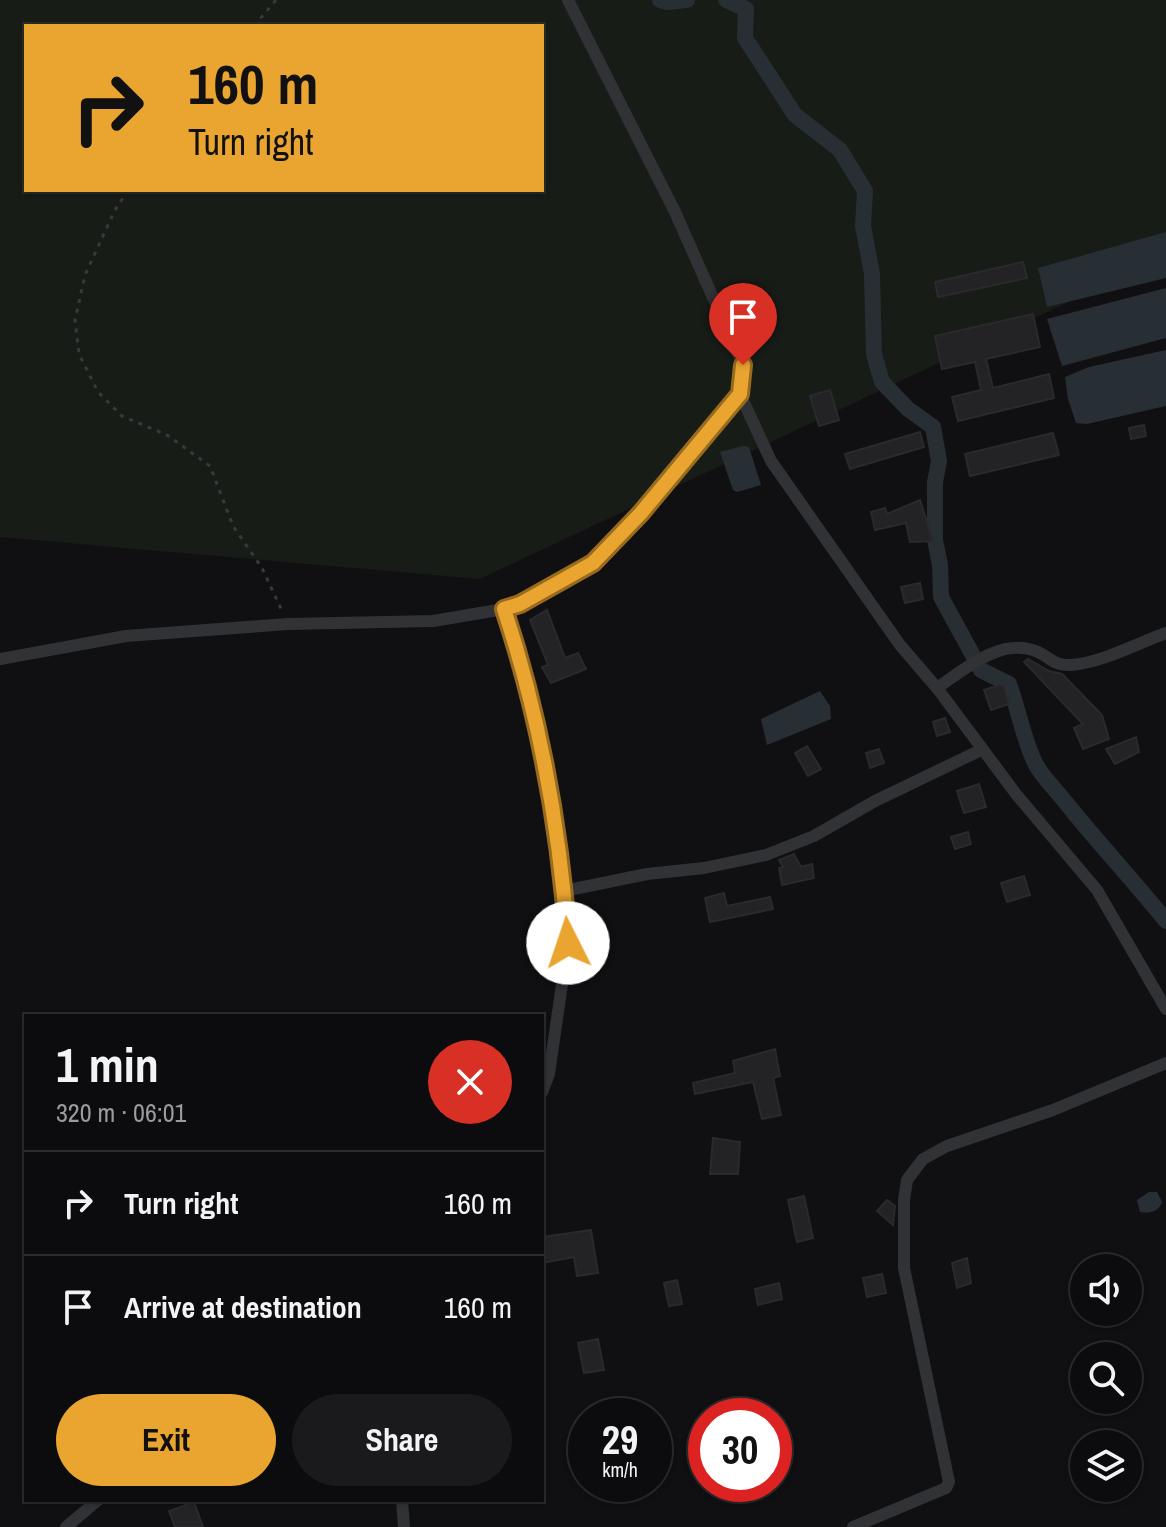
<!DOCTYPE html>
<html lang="en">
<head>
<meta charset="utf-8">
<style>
	:root { --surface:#0c0c0e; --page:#1a1a1c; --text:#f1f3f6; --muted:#9a9b9e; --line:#2c2c2e; --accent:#eaa530 }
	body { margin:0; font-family:"Archivo Narrow",sans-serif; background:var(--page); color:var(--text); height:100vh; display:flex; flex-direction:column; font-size:30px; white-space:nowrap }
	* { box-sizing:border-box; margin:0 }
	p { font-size:26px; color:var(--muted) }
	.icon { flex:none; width:44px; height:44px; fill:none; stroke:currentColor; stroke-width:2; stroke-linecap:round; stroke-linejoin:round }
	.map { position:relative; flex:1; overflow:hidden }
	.details { position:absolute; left:24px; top:1014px; width:520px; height:488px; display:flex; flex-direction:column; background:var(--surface); border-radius:0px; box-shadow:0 2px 6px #0004,0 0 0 2px var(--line) }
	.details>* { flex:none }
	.guide { position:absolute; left:24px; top:24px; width:520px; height:168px; border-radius:0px; box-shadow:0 2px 6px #0004,0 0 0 2px var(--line); background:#eaa530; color:#111; overflow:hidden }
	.fabs { position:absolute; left:1070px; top:1254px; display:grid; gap:16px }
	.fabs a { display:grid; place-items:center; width:72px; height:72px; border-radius:50%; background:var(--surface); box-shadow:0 2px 6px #0004,0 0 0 2px var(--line); font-size:40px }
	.speed { position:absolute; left:568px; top:1398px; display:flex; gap:16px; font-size:40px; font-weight:700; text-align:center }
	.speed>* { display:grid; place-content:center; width:104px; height:104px; border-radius:50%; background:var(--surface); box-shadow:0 2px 6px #0004,0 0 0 2px var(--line); line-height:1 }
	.speed small { font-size:20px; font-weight:400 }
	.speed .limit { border:12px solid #d22; background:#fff; color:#111 }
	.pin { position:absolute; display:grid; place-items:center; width:68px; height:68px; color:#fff; margin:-82px -34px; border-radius:50% 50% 50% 0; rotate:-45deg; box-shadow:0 0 8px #0007 }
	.pin .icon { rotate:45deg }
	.me { position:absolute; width:88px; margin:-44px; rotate:356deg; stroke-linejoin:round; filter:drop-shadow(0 0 6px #0008) }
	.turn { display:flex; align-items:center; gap:28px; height:168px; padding:0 32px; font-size:36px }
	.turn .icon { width:104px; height:104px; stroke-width:2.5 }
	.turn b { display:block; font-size:56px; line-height:68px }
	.round { display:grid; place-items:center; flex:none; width:84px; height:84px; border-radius:42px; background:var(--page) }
	.headline { display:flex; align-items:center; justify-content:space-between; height:136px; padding:0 32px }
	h1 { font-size:48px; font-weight:700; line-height:60px }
	.cta { display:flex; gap:16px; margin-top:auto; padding:16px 32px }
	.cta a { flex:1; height:92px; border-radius:48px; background:var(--accent); color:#111; font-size:32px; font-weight:700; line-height:92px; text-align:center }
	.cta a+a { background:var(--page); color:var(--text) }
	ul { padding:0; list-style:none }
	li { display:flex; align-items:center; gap:24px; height:104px; padding:0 32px; border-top:2px solid var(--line) }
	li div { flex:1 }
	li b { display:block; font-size:30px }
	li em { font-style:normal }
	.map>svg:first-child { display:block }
</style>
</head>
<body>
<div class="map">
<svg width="1166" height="1527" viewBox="0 0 1166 1527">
	<rect width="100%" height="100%" fill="#101012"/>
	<path fill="#171c17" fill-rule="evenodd" d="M 0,0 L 1166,0 L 1166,256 L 480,579 L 0,537 ZM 26,26 L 542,26 L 542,190 L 26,190 Z"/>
	<g fill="#272f35">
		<path d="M 1166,232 L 1166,278 L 1047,307 L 1038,268 Z"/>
		<path d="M 1166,288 L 1166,338 L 1062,366 L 1047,319 Z"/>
		<path d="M 1166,350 L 1166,406 L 1087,424 L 1076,423 L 1068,399 L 1065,377 L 1089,367 Z"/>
		<path d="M 743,446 L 749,447 L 761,485 L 737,492 L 733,490 L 720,452 Z"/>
		<path d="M 820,691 L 830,706 L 831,719 L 767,745 L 761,719 Z"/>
		<path d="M 1149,1192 L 1157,1192 L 1162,1202 C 1158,1212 1150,1214 1140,1212 L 1137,1200 Z"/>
	</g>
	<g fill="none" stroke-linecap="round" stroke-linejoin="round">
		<g stroke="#272f35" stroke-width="16">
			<path d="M 660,0 L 667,2 L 687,0"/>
			<path d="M 726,0 L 746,9 L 745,38 L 795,115 L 840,150 L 865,191 L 863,226 L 872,274 L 874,354 L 882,382 L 908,409 L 933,427 L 939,461 L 935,482 L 935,540 L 940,565 L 941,597 L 981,670 L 1009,684 C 1019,711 1023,739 1036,765 C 1044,779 1057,791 1067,804 C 1099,844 1134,881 1166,921"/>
		</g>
	</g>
	<g fill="#232326" stroke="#2a2a2e" stroke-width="2">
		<path d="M 1023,262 L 1027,278 L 938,297 L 935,282 Z"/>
		<path d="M 1033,314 L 1040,347 L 986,359 L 993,388 L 1049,374 L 1054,398 L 958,421 L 952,397 L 981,390 L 975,362 L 942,369 L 935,336 Z"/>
		<path d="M 830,390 L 839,420 L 819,426 L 810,396 Z"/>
		<path d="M 1144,425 L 1146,436 L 1131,439 L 1129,428 Z"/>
		<path d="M 920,432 L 924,447 L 850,469 L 845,454 Z"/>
		<path d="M 1053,433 L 1059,455 L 970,476 L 965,454 Z"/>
		<path d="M 920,500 L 933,541 L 910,542 L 906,523 L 875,530 L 871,512 L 885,508 L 887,514 Z"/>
		<path d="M 920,583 L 923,599 L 905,603 L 901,587 Z"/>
		<path d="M 547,610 L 565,658 L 578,653 L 586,669 L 551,683 L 542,667 L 548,665 L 530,620 Z"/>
		<path d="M 1028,659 L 1049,671 L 1062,674 L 1102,715 L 1109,739 L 1083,749 L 1074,728 L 1083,724 L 1024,662 Z"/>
		<path d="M 1003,684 L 1009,704 L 991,710 L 984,690 Z"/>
		<path d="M 945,718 L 950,732 L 937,736 L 933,722 Z"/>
		<path d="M 1136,737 L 1139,752 L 1115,764 L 1106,749 Z"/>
		<path d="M 807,746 L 821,769 L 808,776 L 795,753 Z"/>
		<path d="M 879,749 L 884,763 L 870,768 L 866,753 Z"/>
		<path d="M 979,784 L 986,807 L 964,813 L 957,791 Z"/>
		<path d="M 968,832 L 971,844 L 955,849 L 951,837 Z"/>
		<path d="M 794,854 L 801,867 L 812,864 L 814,878 L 782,885 L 779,868 L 783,867 L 779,860 Z"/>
		<path d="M 1024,876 L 1030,895 L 1007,902 L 1001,883 Z"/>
		<path d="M 724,893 L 727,906 L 770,897 L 773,909 L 710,922 L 705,898 Z"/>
		<path d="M 775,1049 L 780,1076 L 773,1078 L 781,1115 L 762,1119 L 753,1082 L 695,1094 L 693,1083 L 735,1073 L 733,1061 Z"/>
		<path d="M 713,1138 L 740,1142 L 738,1174 L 710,1174 Z"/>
		<path d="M 804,1196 L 813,1238 L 797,1242 L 788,1200 Z"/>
		<path d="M 887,1200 L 895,1206 L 893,1225 L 877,1211 Z"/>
		<path d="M 591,1230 L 598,1273 L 577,1276 L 574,1257 L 542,1263 L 542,1237 Z"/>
		<path d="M 967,1258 L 971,1283 L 957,1288 L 952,1263 Z"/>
		<path d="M 882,1274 L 886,1293 L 867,1297 L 863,1278 Z"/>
		<path d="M 677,1280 L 682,1304 L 669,1306 L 664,1283 Z"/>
		<path d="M 779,1283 L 782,1299 L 758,1305 L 755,1289 Z"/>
		<path d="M 598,1339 L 604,1370 L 584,1373 L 578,1343 Z"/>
		<path d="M 194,1502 L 203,1527 L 175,1527 L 169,1511 Z"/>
	</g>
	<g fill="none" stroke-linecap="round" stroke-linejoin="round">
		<g stroke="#38393d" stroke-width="3" stroke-dasharray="4 6" stroke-linecap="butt">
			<path d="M 254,26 L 276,0"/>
			<path d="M 128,190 L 114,212 L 85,275 L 75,320 L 79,354 L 98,392 L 122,416 L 167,435 L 210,466 L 233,526 L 262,568 L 283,613"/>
		</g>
		<g stroke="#313236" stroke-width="12">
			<path d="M 568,0 L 675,212 L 743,365 L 740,394 L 771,461 L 900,645 L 937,688 L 1016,794 L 1097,890 L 1166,1009"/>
			<path d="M 0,659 L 126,636 L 288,624 L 433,621 L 504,609"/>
			<path d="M 937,688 C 965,669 1002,636 1038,652 C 1051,658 1054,666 1071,665 C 1101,663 1138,643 1166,633"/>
			<path d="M 564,891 L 647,874 L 704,868 L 766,855 L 814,836 L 875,801 L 981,750"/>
			<path d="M 542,1092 L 549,1074 L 568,943 L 564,891 L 546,767 L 525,673 L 504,609 L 520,604 L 593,563 L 641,513 L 740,394"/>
			<path d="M 402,1500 L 404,1527"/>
			<path d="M 66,1527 L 98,1500"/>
			<path d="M 853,1527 L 946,1488 L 949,1482 L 904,1268 L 904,1200 L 907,1180 L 923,1159 L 947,1146 L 1053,1110 L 1166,1063"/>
		</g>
	</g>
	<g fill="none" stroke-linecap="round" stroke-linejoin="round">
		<g stroke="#986b1f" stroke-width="20">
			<path id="route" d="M 568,943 C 560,829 540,718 504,609 L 520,604 L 593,563 L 641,513 L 740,394 L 743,365"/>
		</g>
		<use href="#route" stroke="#eaa530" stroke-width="14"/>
	</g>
</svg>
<div class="fabs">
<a><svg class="icon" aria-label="sound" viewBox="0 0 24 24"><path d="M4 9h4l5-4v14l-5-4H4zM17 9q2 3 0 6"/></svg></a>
<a><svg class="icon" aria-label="search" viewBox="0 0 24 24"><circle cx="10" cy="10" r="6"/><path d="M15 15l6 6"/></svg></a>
<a><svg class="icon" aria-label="layers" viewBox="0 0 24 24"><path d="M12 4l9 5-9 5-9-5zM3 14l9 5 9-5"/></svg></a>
</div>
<div class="speed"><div>29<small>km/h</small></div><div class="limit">30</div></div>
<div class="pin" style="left:743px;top:365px;background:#d93025"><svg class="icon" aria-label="arrive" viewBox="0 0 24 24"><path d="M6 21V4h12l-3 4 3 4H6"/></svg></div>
<svg class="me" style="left:568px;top:943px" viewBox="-20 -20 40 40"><circle r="19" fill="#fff"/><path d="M0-13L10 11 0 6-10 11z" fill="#eaa530"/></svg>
<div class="guide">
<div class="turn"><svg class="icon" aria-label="right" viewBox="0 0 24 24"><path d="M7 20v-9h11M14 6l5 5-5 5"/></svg><div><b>160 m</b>Turn right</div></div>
</div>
<section class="details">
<div class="headline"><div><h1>1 min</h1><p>320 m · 06:01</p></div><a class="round" style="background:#d93025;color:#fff"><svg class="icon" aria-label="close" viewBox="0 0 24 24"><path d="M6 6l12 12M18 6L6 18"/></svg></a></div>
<ul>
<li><svg class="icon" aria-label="right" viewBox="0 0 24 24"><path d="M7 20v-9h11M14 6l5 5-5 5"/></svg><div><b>Turn right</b></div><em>160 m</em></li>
<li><svg class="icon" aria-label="arrive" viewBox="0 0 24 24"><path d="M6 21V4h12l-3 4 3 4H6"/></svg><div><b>Arrive at destination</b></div><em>160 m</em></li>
</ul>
<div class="cta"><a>Exit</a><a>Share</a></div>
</section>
</div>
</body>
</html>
